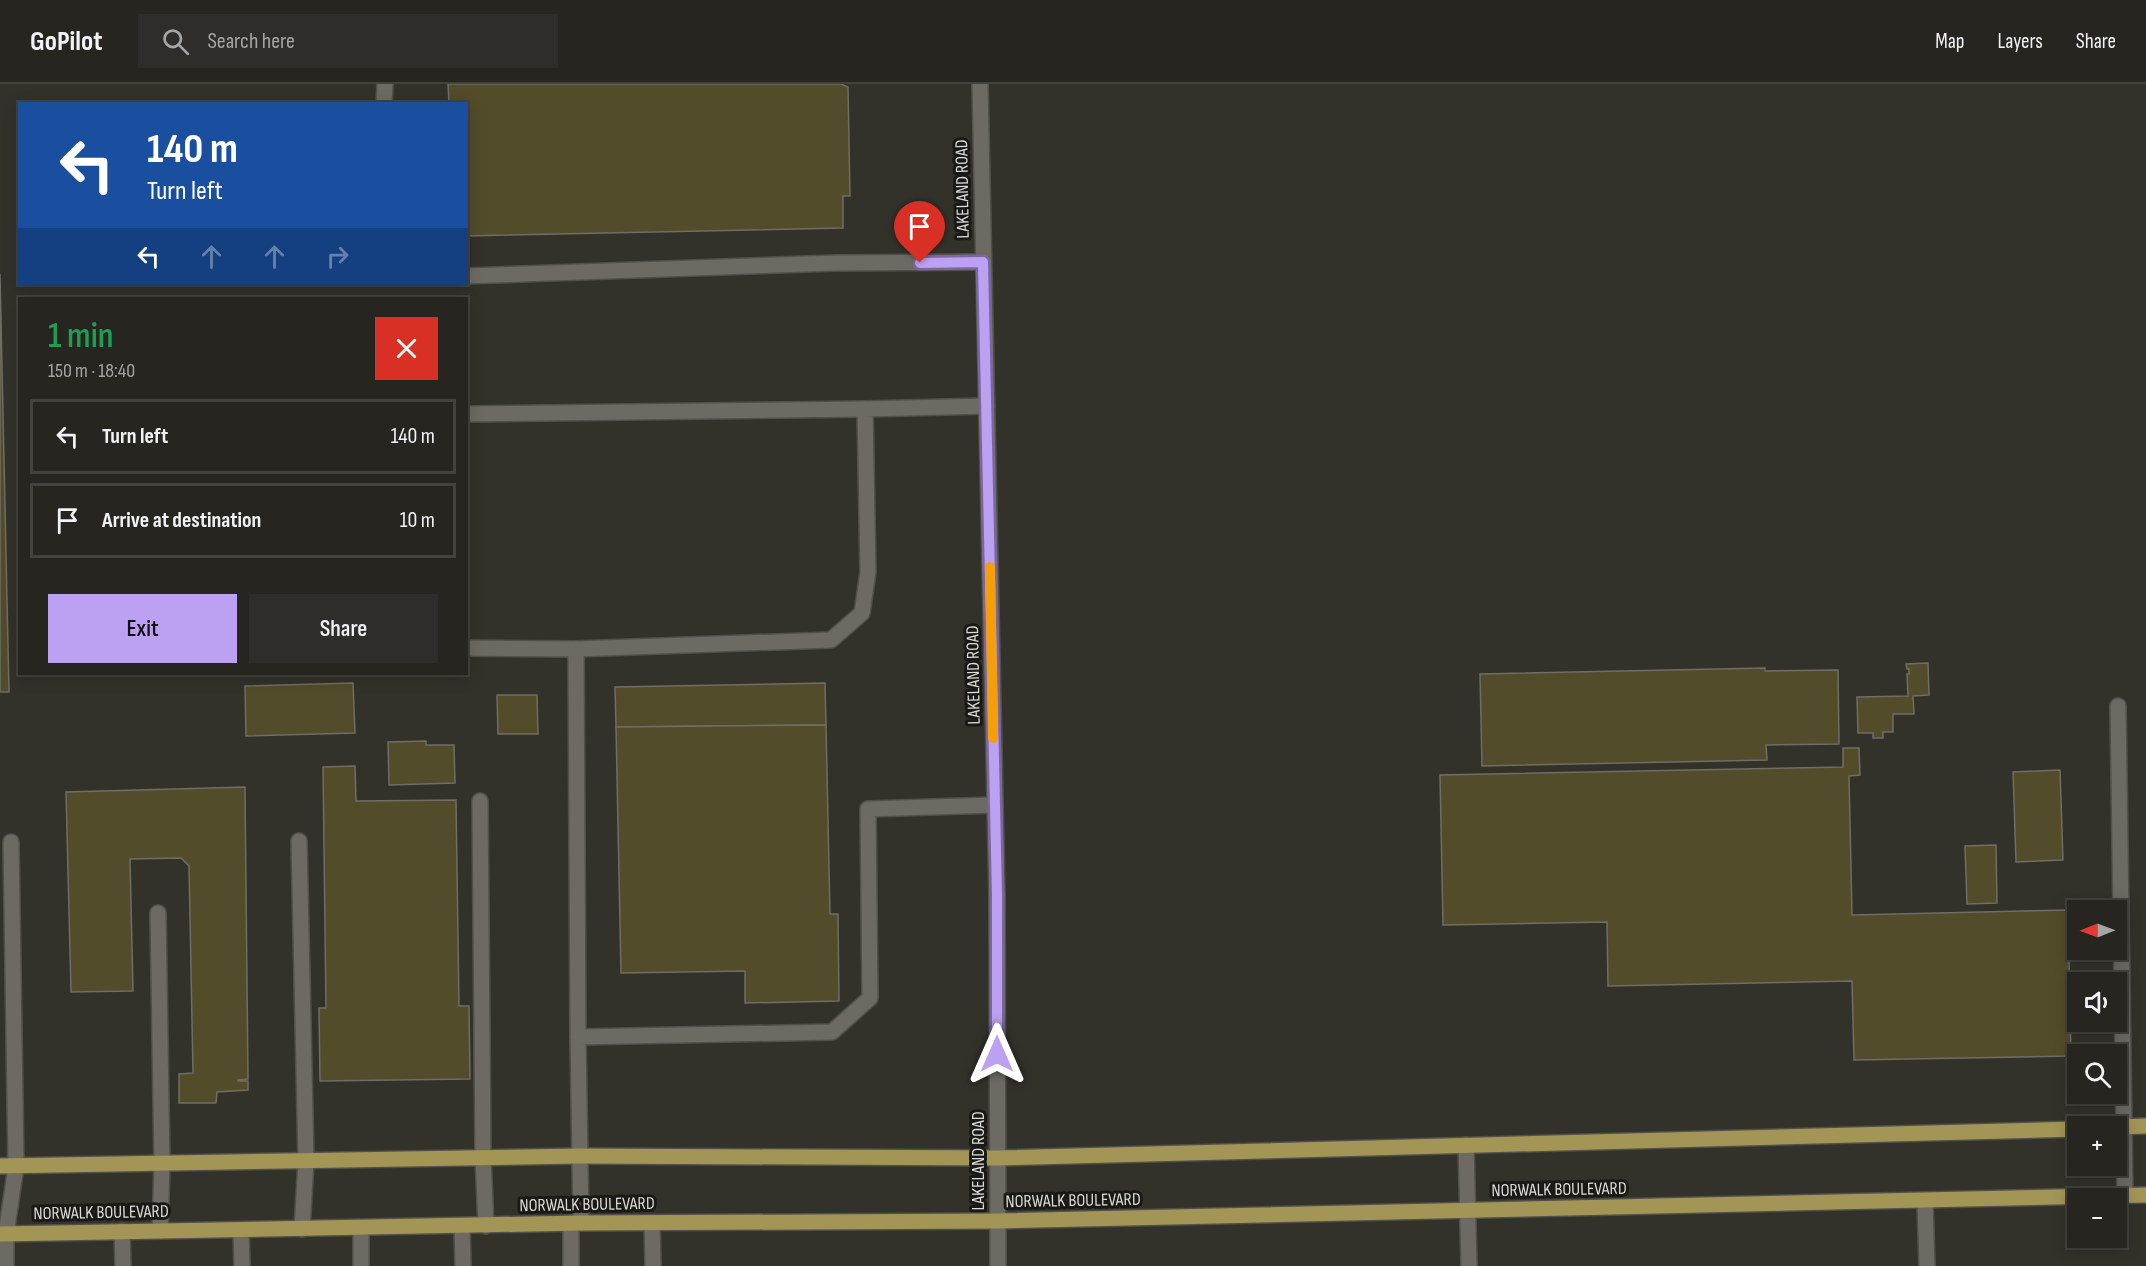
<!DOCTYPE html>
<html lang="en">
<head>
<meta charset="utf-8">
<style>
	:root { --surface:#262520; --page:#2e2d29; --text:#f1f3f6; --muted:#a4a5a5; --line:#42423e; --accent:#bca0f2 }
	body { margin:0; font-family:"Sofia Sans Condensed",sans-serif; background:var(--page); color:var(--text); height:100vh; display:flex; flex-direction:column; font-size:22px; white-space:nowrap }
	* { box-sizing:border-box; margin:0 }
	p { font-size:20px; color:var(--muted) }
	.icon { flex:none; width:33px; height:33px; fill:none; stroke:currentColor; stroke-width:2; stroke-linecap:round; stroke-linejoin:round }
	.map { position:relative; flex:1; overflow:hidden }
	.side { position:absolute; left:18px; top:213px; width:450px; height:378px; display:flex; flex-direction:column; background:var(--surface); border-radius:0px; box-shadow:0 3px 15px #0003,0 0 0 2px var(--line) }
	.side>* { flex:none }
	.hud { position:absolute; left:18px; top:18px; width:450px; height:183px; border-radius:0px; box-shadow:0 3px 15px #0003,0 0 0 2px var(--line); background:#1a4fa0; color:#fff; overflow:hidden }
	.needle { width:39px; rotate:269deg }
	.controls { position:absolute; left:2067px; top:816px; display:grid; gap:12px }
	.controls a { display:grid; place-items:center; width:60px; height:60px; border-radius:0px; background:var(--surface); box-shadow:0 3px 15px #0003,0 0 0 2px var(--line); font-size:30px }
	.pin { position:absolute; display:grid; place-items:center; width:51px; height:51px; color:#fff; margin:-62px -26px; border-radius:50% 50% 50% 0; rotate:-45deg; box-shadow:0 0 6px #0007 }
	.pin .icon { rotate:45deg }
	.me { position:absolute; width:66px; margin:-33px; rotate:0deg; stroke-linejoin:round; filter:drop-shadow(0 0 4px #0008) }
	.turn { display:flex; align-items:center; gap:21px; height:126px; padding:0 30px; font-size:27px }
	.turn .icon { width:78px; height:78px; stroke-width:2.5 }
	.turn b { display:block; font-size:42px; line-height:51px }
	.lanes { display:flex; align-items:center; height:57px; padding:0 30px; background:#0003; justify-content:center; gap:30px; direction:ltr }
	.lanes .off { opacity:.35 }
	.round { display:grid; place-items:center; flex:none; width:63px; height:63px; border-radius:0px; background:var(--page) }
	.overview { display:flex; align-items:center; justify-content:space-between; height:102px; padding:0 30px }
	h1 { font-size:36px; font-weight:600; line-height:45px; color:#1e9e55 }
	.cta { display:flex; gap:12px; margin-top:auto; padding:12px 30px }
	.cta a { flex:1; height:69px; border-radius:0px; background:var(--accent); color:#111; font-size:24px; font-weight:600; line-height:69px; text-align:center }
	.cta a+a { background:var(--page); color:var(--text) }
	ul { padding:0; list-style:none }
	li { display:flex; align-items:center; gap:18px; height:75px; margin:0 12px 9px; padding:0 18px; border:3px solid var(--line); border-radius:0px }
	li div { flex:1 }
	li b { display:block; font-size:22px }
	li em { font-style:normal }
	header { display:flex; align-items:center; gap:36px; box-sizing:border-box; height:84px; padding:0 30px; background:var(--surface); border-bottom:2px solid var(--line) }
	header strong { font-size:28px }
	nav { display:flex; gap:33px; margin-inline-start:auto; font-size:21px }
	.search { width:420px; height:54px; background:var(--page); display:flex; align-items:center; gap:15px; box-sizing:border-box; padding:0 21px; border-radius:0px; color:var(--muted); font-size:22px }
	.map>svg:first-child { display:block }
</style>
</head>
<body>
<header>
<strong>GoPilot</strong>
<div class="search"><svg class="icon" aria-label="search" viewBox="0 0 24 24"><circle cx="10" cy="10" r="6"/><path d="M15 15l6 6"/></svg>Search here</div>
<nav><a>Map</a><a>Layers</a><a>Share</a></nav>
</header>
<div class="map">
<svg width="2146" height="1182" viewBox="0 0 2146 1182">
	<rect width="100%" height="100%" fill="#32312a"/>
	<g fill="#534c2a" stroke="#6f6d66" stroke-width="1.5">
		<path d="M 448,0 L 841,0 L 848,3 L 850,112 L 843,112 L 843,144 L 466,152 L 466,20 L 449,20 Z"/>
		<path d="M 0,190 L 9,608 L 0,608 Z"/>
		<path d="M 1928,579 L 1929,611 L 1913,612 L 1914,630 L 1893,630 L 1893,648 L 1883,648 L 1883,654 L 1873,654 L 1873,649 L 1858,649 L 1857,613 L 1908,612 L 1907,590 L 1909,590 L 1909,585 L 1907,585 L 1906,580 Z"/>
		<path d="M 1765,584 L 1765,587 L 1838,586 L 1839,660 L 1766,661 L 1767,676 L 1482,682 L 1480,590 Z"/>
		<path d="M 353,599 L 355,649 L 246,652 L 245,602 Z"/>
		<path d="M 825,599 L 826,641 L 616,643 L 615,603 Z"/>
		<path d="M 497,611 L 537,611 L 538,650 L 498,650 Z"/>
		<path d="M 826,641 L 830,830 L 838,830 L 839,917 L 745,919 L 745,887 L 621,889 L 616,643 Z"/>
		<path d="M 426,657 L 426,661 L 454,661 L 455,699 L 389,701 L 388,658 Z"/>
		<path d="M 1843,664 L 1859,664 L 1860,691 L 1849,692 L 1852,831 L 2068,826 L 2071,972 L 1854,976 L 1852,897 L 1608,902 L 1607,838 L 1443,841 L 1440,691 L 1843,683 Z"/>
		<path d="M 355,682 L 356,717 L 456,716 L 459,922 L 469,922 L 470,995 L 320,997 L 319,924 L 326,924 L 323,683 Z"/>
		<path d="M 2060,686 L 2063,776 L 2016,778 L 2013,688 Z"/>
		<path d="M 245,703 L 248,995 L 238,996 L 238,997 L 248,997 L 248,1006 L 217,1008 L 216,1019 L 179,1019 L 179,990 L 193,989 L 189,782 L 181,774 L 130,775 L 133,907 L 71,908 L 66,708 Z"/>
		<path d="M 1996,761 L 1997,819 L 1967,820 L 1965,762 Z"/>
	</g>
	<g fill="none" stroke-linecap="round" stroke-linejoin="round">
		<g stroke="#504f4a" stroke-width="18">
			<g id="minor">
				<path d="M 980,0 L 997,812 L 998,1182"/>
				<path d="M 384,20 L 385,0"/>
				<path d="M 466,192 L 836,179 L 983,178"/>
				<path d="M 466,330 L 865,325"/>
				<path d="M 466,564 L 576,565"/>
				<path d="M 2118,622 L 2125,1111"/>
				<path d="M 480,717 L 483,1073 L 486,1142"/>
				<path d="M 299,757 L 306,1077 L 302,1145"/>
				<path d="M 158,829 L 162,1080 L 160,1147"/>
				<path d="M 578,953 L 576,565 L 831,556 L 862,529 L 868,488 L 865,325 L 987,322"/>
				<path d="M 1466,1061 L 1469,1182"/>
				<path d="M 1925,1117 L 1927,1182"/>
				<path d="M 571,1139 L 571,1182"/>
				<path d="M 581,1139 L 578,953 L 832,948 L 870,914 L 868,725 L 995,721"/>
				<path d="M 652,1139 L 653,1182"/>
				<path d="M 462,1142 L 463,1182"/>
				<path d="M 361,1144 L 361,1182"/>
				<path d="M 241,1146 L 242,1182"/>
				<path d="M 122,1147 L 123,1182"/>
				<path d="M 6,1182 L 6,1150 L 16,1082 L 11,758"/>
			</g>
		</g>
		<g stroke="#504f4a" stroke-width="18">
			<g id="major">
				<path d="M 2116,1043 L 2146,1042"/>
				<path d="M 0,1082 L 579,1072 L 998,1074 L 2078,1045"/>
				<path d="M 0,1150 L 581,1139 L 997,1137 L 2146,1111"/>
			</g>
		</g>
		<use href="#minor" stroke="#6c6a63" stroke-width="15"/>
		<use href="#major" stroke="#a29556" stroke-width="15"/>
	</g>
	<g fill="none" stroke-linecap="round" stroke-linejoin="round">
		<g stroke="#7a689d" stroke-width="15">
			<path id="route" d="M 920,179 L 983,178 L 997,812 L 997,970"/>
		</g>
		<use href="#route" stroke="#bca0f2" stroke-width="10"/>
		<path stroke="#f59e0b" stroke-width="10" d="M 990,483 L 993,654"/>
	</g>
	<g text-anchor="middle" stroke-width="6" stroke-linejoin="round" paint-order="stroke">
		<g font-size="18" fill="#dcdbd7" stroke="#191916">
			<text transform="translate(962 105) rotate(-91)" y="6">LAKELAND ROAD</text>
			<text transform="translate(973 591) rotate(-91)" y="6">LAKELAND ROAD</text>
			<text transform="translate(978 1077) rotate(-90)" y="6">LAKELAND ROAD</text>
			<text transform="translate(1559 1105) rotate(-1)" y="6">NORWALK BOULEVARD</text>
			<text transform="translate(1073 1116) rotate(-1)" y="6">NORWALK BOULEVARD</text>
			<text transform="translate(587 1120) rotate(-1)" y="6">NORWALK BOULEVARD</text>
			<text transform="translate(101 1128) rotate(-1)" y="6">NORWALK BOULEVARD</text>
		</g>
	</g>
</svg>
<div class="controls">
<a><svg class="needle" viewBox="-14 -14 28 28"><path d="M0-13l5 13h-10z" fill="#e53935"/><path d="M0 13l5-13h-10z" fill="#a4a5a5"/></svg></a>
<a><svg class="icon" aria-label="sound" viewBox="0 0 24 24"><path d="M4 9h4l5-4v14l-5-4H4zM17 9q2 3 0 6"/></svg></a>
<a><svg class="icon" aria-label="search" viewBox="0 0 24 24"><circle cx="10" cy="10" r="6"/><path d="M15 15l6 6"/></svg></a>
<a>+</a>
<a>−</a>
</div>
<div class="pin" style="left:920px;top:179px;background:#d93025"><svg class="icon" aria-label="arrive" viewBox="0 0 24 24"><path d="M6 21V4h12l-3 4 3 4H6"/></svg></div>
<svg class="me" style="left:997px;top:970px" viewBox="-20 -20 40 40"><path d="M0-17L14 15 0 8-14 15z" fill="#bca0f2" stroke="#fff" stroke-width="4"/></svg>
<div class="hud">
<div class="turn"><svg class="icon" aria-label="left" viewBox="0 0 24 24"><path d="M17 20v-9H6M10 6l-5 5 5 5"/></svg><div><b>140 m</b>Turn left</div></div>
<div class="lanes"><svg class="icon" aria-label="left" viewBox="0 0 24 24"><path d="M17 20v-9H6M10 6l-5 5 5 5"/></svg><svg class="icon off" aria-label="ahead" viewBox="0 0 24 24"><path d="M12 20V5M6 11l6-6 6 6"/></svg><svg class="icon off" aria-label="ahead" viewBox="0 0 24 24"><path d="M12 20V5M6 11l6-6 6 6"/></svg><svg class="icon off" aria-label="right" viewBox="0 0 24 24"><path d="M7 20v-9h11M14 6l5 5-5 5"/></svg></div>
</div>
<section class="side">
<div class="overview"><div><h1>1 min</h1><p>150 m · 18:40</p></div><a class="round" style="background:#d93025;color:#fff"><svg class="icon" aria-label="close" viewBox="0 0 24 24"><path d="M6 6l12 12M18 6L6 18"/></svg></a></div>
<ul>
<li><svg class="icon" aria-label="left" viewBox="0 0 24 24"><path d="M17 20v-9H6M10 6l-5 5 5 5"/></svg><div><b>Turn left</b></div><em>140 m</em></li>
<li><svg class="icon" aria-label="arrive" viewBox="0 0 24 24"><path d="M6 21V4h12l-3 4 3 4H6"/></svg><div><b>Arrive at destination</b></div><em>10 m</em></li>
</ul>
<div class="cta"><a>Exit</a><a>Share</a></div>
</section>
</div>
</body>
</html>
